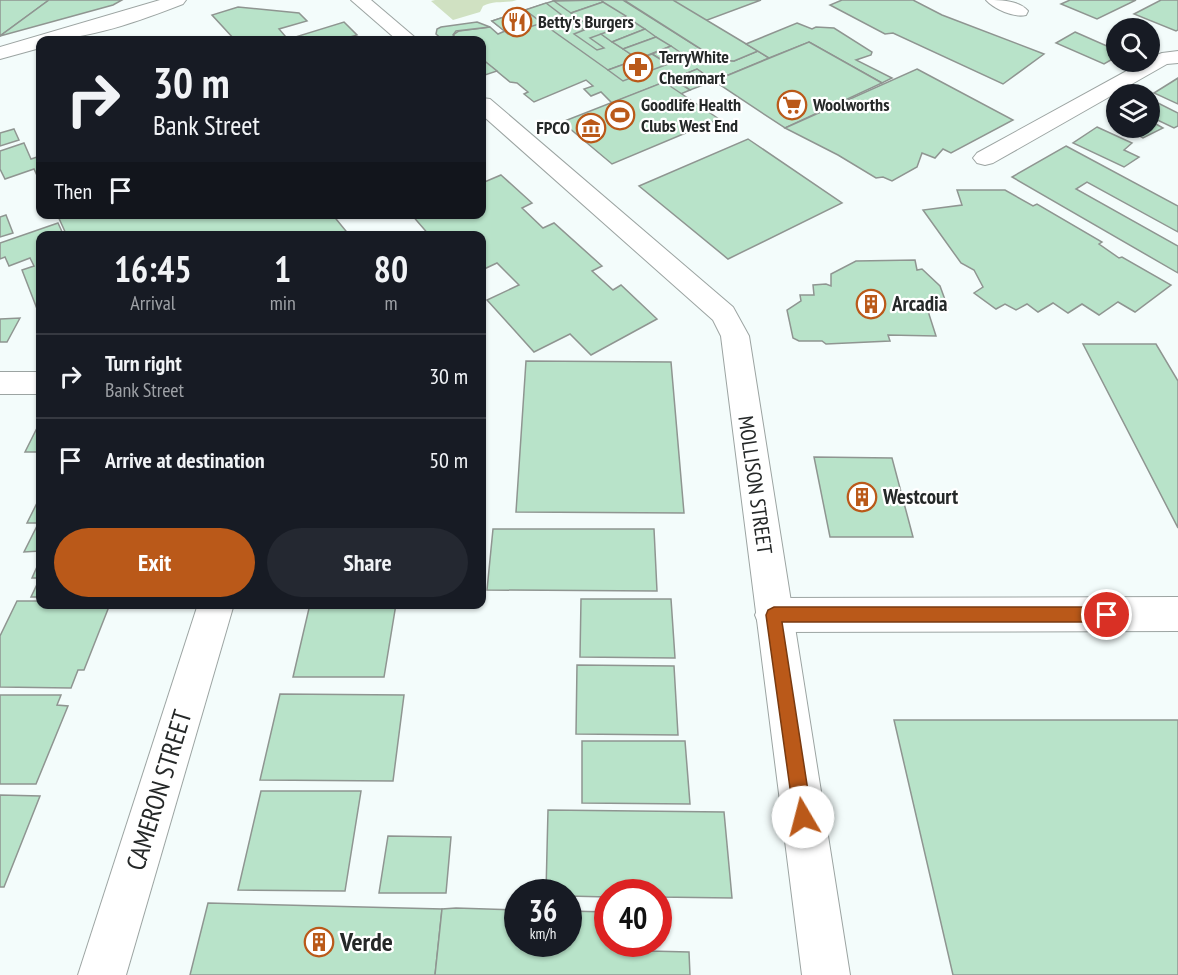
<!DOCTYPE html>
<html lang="en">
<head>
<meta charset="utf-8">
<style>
	:root { --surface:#171b24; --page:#242831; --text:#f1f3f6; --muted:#9ea1a6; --line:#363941; --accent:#ba5919 }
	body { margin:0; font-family:"PT Sans Narrow",sans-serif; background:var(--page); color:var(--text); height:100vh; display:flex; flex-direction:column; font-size:22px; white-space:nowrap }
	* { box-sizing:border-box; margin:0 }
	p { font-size:20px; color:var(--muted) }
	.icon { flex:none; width:33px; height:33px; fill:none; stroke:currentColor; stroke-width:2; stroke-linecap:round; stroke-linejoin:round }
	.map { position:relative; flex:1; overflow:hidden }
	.sheet { position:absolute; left:36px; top:231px; width:450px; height:378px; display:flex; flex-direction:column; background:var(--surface); border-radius:12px; box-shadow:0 2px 4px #0004 }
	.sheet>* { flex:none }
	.guide { position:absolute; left:36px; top:36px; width:450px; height:183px; border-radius:12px; box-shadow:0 2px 4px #0004; background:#171b24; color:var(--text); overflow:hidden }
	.buttons { position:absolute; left:1106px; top:18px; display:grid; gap:12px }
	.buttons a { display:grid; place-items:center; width:54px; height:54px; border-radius:50%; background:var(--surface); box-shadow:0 2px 4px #0004; font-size:30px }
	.speed { position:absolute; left:504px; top:879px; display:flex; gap:12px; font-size:30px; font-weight:700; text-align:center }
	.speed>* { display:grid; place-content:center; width:78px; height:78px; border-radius:50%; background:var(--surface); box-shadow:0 2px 4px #0004; line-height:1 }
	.speed small { font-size:15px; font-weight:400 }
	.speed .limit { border:9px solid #d22; background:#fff; color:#111 }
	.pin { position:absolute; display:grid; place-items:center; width:51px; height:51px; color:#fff; margin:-26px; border:3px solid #fff; border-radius:50%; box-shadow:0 2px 6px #0007 }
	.me { position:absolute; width:66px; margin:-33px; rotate:352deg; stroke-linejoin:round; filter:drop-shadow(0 0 4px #0008) }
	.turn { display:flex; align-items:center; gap:21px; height:126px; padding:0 18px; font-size:27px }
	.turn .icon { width:78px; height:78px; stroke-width:2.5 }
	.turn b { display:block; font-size:42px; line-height:51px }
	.then { display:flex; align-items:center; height:57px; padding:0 18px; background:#0003; gap:12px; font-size:22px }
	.eta { display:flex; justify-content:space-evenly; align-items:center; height:102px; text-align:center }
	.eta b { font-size:36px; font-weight:800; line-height:42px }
	.button { display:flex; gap:12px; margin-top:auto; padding:12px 18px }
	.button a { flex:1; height:69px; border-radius:36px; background:var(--accent); color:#fff; font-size:24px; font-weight:800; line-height:69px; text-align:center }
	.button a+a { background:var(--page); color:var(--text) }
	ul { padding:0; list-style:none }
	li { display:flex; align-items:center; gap:18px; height:84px; padding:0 18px; border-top:2px solid var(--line) }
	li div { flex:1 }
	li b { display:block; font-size:22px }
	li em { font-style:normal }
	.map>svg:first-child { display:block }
</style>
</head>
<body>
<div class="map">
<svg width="1178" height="975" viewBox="0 0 1178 975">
	<rect width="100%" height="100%" fill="#f3fcfb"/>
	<path fill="#d0e1c2" d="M 435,0 L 517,0 C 505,4 494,0 483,6 L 480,12 L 453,20 L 431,1 Z"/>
	<g fill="#b8e3c9" stroke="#8f9591" stroke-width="1.5">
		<path d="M 0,0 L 49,0 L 0,36 Z"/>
		<path d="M 49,0 L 122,0 L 113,5 L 0,36 Z"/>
		<path d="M 556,0 L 623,0 L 718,60 L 734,61 L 758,51 L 769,58 L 714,81 L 697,69 L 612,103 L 601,92 L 591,96 L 584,89 L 593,86 L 586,80 L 534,102 L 524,94 L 528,92 L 517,83 L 510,82 L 482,59 L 482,40 L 458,40 L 453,35 L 459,31 L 490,27 L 498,34 L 505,31 L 492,21 Z"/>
		<path d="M 601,0 L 603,2 L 571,13 L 554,1 Z"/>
		<path d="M 624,0 L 761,0 L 675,32 Z"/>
		<path d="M 624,0 L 673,0 L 758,51 L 734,61 L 718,60 Z"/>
		<path d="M 842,0 L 913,0 L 942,15 L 1044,54 L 1003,84 L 893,33 L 885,34 L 830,5 Z"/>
		<path d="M 1070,0 L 1136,0 L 1097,19 L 1061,4 Z"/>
		<path d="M 1161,0 L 1178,0 L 1178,30 L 1176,31 L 1134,14 Z"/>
		<path d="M 603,2 L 626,16 L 593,28 L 571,13 Z"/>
		<path d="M 546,3 L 563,16 L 542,23 L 525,10 Z"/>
		<path d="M 238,7 L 299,13 L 307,21 L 279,29 L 286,37 L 276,40 L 235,40 L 212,15 Z"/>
		<path d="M 525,10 L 542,23 L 508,34 L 492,21 Z"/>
		<path d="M 563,16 L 584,30 L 574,34 L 597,50 L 604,48 L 590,38 L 601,34 L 638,59 L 608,70 L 542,23 Z"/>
		<path d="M 344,22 L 357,35 L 340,40 L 294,40 L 292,38 Z"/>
		<path d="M 477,22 L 490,27 L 456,31 L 453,35 L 458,40 L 443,40 L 436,34 L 437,29 L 441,27 Z"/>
		<path d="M 634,22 L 645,29 L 612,42 L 601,34 Z"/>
		<path d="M 797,23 L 812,29 L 816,27 L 834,28 L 872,52 L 871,55 L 856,60 L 892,78 L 882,83 L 809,42 L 769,58 L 746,44 Z"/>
		<path d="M 645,29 L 656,37 L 623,49 L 612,42 Z"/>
		<path d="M 1075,32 L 1116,50 L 1116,57 L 1104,64 L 1056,43 Z"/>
		<path d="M 656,37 L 671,46 L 638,59 L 623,49 Z"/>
		<path d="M 809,42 L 882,83 L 785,128 L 714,81 Z"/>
		<path d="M 671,46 L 687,57 L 668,64 L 652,54 Z"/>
		<path d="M 652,54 L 668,64 L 623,81 L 608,70 Z"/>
		<path d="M 482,59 L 497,71 L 485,75 L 482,72 Z"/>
		<path d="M 697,69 L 714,81 L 690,90 L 673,79 Z"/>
		<path d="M 917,69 L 1013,120 L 951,153 L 943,149 L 935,158 L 922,153 L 917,167 L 892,181 L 883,177 L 876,178 L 838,155 L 785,128 Z"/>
		<path d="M 1178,78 L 1178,104 L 1154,93 Z"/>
		<path d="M 673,79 L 690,90 L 676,96 L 659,84 Z"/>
		<path d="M 664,82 L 719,119 L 612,164 L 562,122 Z"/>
		<path d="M 1150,99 L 1178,113 L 1178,126 L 1174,128 L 1149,116 Z"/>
		<path d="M 1149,120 L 1163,128 L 1143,138 L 1124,128 L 1149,128 Z"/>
		<path d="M 1097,127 L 1132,143 L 1124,150 L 1139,157 L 1124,167 L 1073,143 Z"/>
		<path d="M 14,129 L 19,140 L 0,146 L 0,133 Z"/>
		<path d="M 748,139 L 842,203 L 728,259 L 639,186 Z"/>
		<path d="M 24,143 L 31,159 L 40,156 L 40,182 L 34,169 L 5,179 L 0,169 L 0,151 Z"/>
		<path d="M 1066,146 L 1178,206 L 1178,232 L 1087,182 L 1076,189 L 1178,246 L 1178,273 L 1012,177 Z"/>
		<path d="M 501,175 L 532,203 L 522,208 L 543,228 L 554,223 L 602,266 L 592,271 L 613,290 L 621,285 L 657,319 L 591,355 L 570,334 L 534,352 L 487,300 L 519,285 L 497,263 L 482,270 L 482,236 L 430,236 L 411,214 L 482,214 L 482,183 Z"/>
		<path d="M 957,190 L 1005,190 L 1033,206 L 1037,204 L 1102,242 L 1099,244 L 1119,258 L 1122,257 L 1171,285 L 1135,312 L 1118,302 L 1099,315 L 1082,304 L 1068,313 L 1053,303 L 1038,312 L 1027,304 L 1016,310 L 1005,304 L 996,309 L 974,293 L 983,287 L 974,270 L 961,263 L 923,210 L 962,205 Z"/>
		<path d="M 57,214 L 332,214 L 350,236 L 67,236 Z"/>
		<path d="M 6,215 L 13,233 L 0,237 L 0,217 Z"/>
		<path d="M 58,223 L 64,236 L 40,236 L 39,314 L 22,270 L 34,266 L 30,258 L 9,266 L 5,257 L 0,259 L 0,243 Z"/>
		<path d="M 915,260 L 917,270 L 922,269 L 940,286 L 948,308 L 927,308 L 936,336 L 888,335 L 890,341 L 826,344 L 822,341 L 799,341 L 793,338 L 787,310 L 801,301 L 800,295 L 814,295 L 813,285 L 826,284 L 831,286 L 831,274 L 856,261 Z"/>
		<path d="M 20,318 L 7,342 L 0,342 L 0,319 Z"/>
		<path d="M 1083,344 L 1156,344 L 1178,381 L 1178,528 Z"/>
		<path d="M 526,361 L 671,362 L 684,513 L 516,512 Z"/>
		<path d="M 40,422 L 40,452 L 25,452 Z"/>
		<path d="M 814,457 L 892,458 L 913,537 L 830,537 Z"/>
		<path d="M 40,497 L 40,523 L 27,523 Z"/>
		<path d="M 38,524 L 40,524 L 40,551 L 24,552 Z"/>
		<path d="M 493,529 L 654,529 L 657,591 L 487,590 Z"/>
		<path d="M 40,560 L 40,597 L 31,597 L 40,578 L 32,578 Z"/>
		<path d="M 581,599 L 671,599 L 675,658 L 580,657 Z"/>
		<path d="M 17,601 L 40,601 L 40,604 L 110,604 L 84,670 L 78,670 L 71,688 L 0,687 L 0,636 Z"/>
		<path d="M 310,604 L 396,604 L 384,677 L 293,677 Z"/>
		<path d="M 577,665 L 674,666 L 678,735 L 576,734 Z"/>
		<path d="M 280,694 L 404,695 L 393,781 L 260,780 Z"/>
		<path d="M 0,695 L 61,695 L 57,705 L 68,706 L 36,784 L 0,784 Z"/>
		<path d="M 894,720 L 1178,720 L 1178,975 L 953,975 Z"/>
		<path d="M 582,741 L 685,741 L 690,804 L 582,803 Z"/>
		<path d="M 261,791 L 361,791 L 345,891 L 238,890 Z"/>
		<path d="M 0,795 L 40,796 L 4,887 L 0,887 Z"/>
		<path d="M 548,810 L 724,812 L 732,898 L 658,897 L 658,892 L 608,892 L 608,897 L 568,896 L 568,892 L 546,892 Z"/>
		<path d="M 388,836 L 451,837 L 446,893 L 379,893 Z"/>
		<path d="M 208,903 L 442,909 L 435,975 L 190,975 Z"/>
		<path d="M 456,908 L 518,910 L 518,944 L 568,944 L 568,911 L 608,912 L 608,944 L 649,944 L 649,951 L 689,952 L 690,975 L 435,975 L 442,909 Z"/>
	</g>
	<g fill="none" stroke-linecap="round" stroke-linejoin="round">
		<g stroke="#9ca4a2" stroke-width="2">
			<g id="street">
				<path d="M 986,0 C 1000,0 1019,0 1028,11 L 1026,15 C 1014,18 994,9 986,0 Z"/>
				<path d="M 1178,51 L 1178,63 L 1167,64 L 993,163 L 985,165 L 977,163 L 973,158 L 977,153 L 1143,62 L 1149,62 L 1149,58 L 1162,53 Z"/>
				<rect x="0" y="372" width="40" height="22"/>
				<path d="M 1178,597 L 1178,631 L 773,632 L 760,627 L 755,615 L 760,603 L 773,598 Z"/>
				<path d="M 198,604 L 234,604 L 126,975 L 78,975 Z"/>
			</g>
		</g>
		<g stroke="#9ca4a2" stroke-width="2">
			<g id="secondary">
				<path d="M 160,0 L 186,0 L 183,4 C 139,21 88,40 40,40 L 40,48 L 0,59 L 0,47 Z"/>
				<path d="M 351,0 L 371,0 L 418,40 L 397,40 Z"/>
				<path d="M 482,98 L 490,99 L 733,307 L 749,336 L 850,975 L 802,975 L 721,336 L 713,320 L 482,115 Z"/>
			</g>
		</g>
		<use href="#street" fill="#fff" fill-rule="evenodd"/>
		<use href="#secondary" fill="#fff" fill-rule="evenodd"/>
	</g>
	<path fill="#ba5919" stroke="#793a10" stroke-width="1.5" d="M 774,607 L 1107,607 L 1113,609 L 1115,615 L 1113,620 L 1107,622 L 782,622 L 812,817 L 810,824 L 803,826 L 797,824 L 794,817 L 766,615 L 768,610 Z"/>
	<defs>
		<g id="restaurant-ring" transform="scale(1.5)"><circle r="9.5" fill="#fff" stroke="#ba5919" stroke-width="1.5"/><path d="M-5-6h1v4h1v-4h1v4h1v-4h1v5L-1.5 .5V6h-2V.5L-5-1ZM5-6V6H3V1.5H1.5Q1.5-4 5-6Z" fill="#ba5919"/></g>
		<g id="pharmacy-ring" transform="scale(1.5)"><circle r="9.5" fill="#fff" stroke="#ba5919" stroke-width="1.5"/><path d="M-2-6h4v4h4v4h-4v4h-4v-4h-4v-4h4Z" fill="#ba5919"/></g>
		<g id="supermarket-ring" transform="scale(1.5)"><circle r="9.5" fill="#fff" stroke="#ba5919" stroke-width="1.5"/><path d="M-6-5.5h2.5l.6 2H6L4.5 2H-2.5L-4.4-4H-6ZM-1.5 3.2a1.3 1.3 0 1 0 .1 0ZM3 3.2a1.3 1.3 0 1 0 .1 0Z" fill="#ba5919"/></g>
		<g id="stadium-ring" transform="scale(1.5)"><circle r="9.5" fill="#fff" stroke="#ba5919" stroke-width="1.5"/><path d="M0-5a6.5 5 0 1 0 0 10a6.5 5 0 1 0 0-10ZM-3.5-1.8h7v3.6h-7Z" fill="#ba5919"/></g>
		<g id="museum-ring" transform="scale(1.5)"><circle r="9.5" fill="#fff" stroke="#ba5919" stroke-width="1.5"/><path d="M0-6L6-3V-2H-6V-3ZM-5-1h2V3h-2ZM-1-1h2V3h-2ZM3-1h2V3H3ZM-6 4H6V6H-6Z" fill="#ba5919"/></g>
		<g id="building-ring" transform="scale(1.5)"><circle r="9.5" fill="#fff" stroke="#ba5919" stroke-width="1.5"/><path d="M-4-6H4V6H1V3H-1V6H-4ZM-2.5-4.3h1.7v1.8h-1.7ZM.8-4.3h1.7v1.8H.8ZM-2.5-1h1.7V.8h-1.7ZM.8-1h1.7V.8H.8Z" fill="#ba5919"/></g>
	</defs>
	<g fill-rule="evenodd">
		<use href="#restaurant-ring" x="517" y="22"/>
		<use href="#pharmacy-ring" x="638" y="67"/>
		<use href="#supermarket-ring" x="792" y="105"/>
		<use href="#stadium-ring" x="620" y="115"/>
		<use href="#museum-ring" x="591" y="128"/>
		<use href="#building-ring" x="871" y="304"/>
		<use href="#building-ring" x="862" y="497"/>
		<use href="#building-ring" x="319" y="942"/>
	</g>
	<g text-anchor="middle" stroke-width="4.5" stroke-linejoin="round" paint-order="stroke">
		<g font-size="18" font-weight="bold" fill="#252828" stroke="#fff" text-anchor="start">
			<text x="538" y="28">Betty's Burgers</text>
			<text x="659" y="63">TerryWhite<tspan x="659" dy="21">Chemmart</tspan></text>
			<text x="641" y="111">Goodlife Health<tspan x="641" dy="21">Clubs West End</tspan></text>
			<text x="813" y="111">Woolworths</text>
			<text x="570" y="134" text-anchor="end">FPCO</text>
		</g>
		<g font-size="21" font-weight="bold" fill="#252828" stroke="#fff" text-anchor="start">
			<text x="892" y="311">Arcadia</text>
			<text x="883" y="504">Westcourt</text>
		</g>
		<g font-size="21" fill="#252828" stroke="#fff">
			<text transform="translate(755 485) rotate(82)" y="7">MOLLISON STREET</text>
		</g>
		<g font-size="26" fill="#252828" stroke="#fff">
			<text transform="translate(159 790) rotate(-73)" y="9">CAMERON STREET</text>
		</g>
		<g font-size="26" font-weight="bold" fill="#252828" stroke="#fff" text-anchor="start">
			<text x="340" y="951">Verde</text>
		</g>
	</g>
</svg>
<div class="buttons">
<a><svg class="icon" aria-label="search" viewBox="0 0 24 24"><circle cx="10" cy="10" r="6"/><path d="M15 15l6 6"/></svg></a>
<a><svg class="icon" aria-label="layers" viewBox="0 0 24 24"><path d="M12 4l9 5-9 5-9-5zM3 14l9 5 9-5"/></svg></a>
</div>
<div class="speed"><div>36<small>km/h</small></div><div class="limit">40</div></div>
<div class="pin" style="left:1107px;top:615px;background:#d93025"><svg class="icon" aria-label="arrive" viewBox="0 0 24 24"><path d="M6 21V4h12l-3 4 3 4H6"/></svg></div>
<svg class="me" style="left:803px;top:817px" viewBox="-20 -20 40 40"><circle r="19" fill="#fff"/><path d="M0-13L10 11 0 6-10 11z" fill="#ba5919"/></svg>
<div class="guide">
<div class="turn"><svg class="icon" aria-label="right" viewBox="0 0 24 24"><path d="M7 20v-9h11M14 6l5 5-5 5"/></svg><div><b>30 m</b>Bank Street</div></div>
<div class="then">Then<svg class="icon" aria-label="arrive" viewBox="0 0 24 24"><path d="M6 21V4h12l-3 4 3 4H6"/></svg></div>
</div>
<section class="sheet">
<div class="eta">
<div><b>16:45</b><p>Arrival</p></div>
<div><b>1</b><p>min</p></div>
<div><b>80</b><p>m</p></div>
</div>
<ul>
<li><svg class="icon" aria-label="right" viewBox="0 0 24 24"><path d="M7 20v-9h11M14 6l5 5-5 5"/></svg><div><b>Turn right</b><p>Bank Street</p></div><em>30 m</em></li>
<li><svg class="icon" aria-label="arrive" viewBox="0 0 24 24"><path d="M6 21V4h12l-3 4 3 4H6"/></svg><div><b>Arrive at destination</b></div><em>50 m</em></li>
</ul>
<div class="button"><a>Exit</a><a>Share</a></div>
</section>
</div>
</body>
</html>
